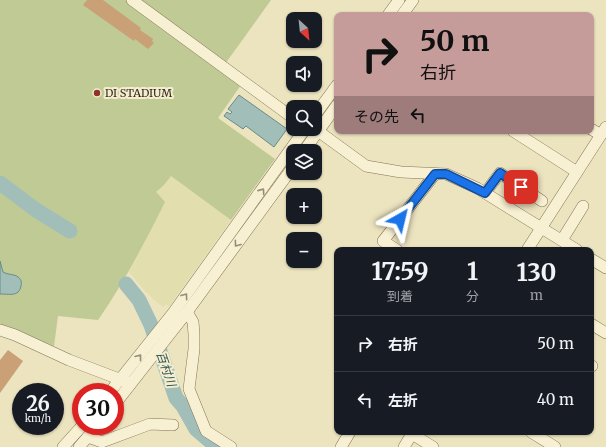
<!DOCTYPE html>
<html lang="ja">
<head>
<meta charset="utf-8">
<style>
	:root { --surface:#171b24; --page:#242831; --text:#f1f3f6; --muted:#9ea1a6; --line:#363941 }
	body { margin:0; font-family:Merriweather,"Noto Sans JP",serif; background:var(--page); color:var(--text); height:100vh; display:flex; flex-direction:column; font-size:15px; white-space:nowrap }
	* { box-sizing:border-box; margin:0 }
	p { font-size:13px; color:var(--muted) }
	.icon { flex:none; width:22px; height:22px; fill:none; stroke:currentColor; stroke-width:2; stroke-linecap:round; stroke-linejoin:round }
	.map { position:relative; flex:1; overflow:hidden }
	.details { position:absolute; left:334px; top:247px; width:260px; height:188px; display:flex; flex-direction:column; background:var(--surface); border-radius:8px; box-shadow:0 1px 3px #0004 }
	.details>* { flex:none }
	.banner { position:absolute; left:334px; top:12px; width:260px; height:122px; border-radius:8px; box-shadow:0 1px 3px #0004; background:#c69c9a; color:#111; overflow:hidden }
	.needle { width:26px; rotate:153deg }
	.controls { position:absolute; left:286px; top:12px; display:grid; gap:8px }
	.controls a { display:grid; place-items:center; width:36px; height:36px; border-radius:8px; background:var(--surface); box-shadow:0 1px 3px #0004; font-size:20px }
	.speed { position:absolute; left:12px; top:383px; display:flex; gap:8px; font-size:20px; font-weight:700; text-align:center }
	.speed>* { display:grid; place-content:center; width:52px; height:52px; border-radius:50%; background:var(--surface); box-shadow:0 1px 3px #0004; line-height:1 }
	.speed small { font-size:10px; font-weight:400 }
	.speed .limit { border:6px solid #d22; background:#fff; color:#111 }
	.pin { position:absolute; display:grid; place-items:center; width:34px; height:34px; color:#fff; margin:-17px; border-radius:8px; box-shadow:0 2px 6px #0006 }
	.me { position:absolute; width:44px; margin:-22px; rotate:37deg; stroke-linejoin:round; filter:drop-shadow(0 0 3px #0008) }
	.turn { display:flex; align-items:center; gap:14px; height:84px; padding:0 20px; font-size:18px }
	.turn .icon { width:52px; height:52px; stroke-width:2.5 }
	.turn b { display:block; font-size:28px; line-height:34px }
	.then { display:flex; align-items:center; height:38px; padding:0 20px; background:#0003; gap:8px; font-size:15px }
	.eta { display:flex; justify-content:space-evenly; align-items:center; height:68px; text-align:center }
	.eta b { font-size:24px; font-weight:700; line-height:28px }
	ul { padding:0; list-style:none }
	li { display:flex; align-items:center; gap:12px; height:56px; padding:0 20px; border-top:1px solid var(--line) }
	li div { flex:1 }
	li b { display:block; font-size:15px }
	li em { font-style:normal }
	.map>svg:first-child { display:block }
</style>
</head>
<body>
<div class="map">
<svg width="606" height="447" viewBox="0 0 606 447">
	<rect width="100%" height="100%" fill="#ece3bf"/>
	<path fill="#e2dead" d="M 171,176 L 231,220 L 169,306 L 166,304 L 164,307 L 159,304 L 145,291 L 129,272 L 145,242 L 156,192 L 164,185 Z"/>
	<path fill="#bfca94" d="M 0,0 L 271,0 L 220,71 L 241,85 L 218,118 L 275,159 L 231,220 L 171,176 L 164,185 L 156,192 L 165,202 C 145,242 124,283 98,320 L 58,316 L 54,346 L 0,326 Z"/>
	<g fill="#a2beb9" stroke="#6a8c86">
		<path d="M 239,95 L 287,129 L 274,147 L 246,126 L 243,129 L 224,116 L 227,112 L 230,114 L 232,112 L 228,109 Z"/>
		<path d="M 0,261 L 3,272 C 8,275 15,274 18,277 C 21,279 22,282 21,286 C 19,297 9,294 0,294 Z"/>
	</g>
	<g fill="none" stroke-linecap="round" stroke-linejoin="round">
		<g stroke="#a2beb9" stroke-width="15">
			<path d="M 0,183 L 36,210 L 70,231"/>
			<path d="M 126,284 L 139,300 L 151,325 L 176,398 L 183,406 L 196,429 L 217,447"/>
		</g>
	</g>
	<g fill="#caa076">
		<path d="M 87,0 L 103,0 L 141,28 L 140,30 L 153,39 L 152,41 L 154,43 L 148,49 L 135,39 L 134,41 L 83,5 Z"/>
		<path d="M 8,350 L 23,361 L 0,393 L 0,360 Z"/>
	</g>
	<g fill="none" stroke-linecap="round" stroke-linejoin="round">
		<g stroke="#857458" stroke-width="12">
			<g id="minor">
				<path d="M 132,0 L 293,118"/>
				<path d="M 388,15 L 399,0"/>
				<path d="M 402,15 L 413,0"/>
				<path d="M 315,115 L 337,85"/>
				<path d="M 312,129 L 318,131 L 366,166 L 401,172 L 446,174 L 477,188 L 577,250"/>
				<path d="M 591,129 L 601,135"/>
				<path d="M 513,131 L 577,172"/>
				<path d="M 304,151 L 337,105"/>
				<path d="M 485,193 L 500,173 L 542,201"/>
				<path d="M 562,240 L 583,206"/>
				<path d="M 397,250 L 383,241 L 435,174"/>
				<path d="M 527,250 L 606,127"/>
				<path d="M 591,259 L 606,268"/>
				<path d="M 187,312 L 193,322 L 194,334 L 194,349 L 189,389 L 206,431 L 231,447"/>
				<path d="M 591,324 L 606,333"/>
				<path d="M 0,330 L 15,335 L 69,360 L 127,382"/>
				<path d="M 591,366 L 592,366"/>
				<path d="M 110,392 L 173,313 L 305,129"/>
				<path d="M 115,404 L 187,312 L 293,167"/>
				<path d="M 531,432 L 555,447"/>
				<path d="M 412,434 L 433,447"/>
				<path d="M 88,437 L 102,442 L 150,424 L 173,425"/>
				<path d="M 63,447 L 82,426"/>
				<path d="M 79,447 L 97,426"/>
				<path d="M 341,447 L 350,432"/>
				<path d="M 404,447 L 413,432"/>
			</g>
		</g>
		<use href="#minor" stroke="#f8f0d2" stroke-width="11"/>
	</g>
	<defs><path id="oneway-chevron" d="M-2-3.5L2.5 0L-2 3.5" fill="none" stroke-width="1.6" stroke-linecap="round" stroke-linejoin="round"/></defs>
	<g stroke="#968d77">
		<use href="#oneway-chevron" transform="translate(262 191) rotate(-55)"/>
		<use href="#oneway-chevron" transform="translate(237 244) rotate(126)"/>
		<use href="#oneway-chevron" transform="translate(185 296) rotate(-54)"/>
		<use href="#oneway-chevron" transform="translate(139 357) rotate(-52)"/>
	</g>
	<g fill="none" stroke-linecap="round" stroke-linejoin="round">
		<g stroke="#114b97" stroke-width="10">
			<path id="route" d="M 400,219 L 435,174 L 446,174 L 485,193 L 500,173 L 521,187"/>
		</g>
		<use href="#route" stroke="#1a73e8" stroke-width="7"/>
	</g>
	<circle fill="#92322a" stroke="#f4edcf" stroke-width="1.5" cx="97" cy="93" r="4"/>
	<g text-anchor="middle" stroke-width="4" stroke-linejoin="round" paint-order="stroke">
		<g font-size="11" fill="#342a1c" stroke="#f4edcf" text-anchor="start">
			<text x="105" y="97">DI STADIUM</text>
		</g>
		<g font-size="12" font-style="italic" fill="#2c5354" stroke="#f4edcf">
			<text transform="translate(166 369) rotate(71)" y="4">百村川</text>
		</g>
	</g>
</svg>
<div class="controls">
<a><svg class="needle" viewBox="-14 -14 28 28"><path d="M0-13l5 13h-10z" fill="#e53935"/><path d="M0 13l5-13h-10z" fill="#9ea1a6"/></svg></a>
<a><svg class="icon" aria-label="sound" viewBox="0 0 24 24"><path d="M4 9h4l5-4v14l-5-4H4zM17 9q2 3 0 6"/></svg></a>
<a><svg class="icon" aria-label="search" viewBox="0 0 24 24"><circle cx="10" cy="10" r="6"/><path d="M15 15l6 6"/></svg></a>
<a><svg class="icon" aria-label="layers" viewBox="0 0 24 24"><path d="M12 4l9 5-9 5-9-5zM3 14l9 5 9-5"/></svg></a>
<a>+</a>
<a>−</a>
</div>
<div class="speed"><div>26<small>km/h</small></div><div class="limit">30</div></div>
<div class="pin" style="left:521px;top:187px;background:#d93025"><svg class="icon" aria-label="arrive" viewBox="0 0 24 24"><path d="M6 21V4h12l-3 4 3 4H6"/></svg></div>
<svg class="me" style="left:400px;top:219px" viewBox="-20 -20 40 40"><path d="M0-17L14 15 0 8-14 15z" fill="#1a73e8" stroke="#fff" stroke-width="4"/></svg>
<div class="banner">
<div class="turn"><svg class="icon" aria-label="right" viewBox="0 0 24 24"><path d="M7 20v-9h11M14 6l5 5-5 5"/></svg><div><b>50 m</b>右折</div></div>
<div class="then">その先<svg class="icon" aria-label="left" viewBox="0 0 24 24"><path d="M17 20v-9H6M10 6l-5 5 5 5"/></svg></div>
</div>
<section class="details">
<div class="eta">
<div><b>17:59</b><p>到着</p></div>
<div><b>1</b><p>分</p></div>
<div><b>130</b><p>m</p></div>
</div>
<ul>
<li><svg class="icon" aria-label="right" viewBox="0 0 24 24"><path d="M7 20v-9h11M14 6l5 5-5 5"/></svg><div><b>右折</b></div><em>50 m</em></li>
<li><svg class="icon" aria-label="left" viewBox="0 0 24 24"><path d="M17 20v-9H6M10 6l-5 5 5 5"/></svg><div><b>左折</b></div><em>40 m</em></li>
</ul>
</section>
</div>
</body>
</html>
